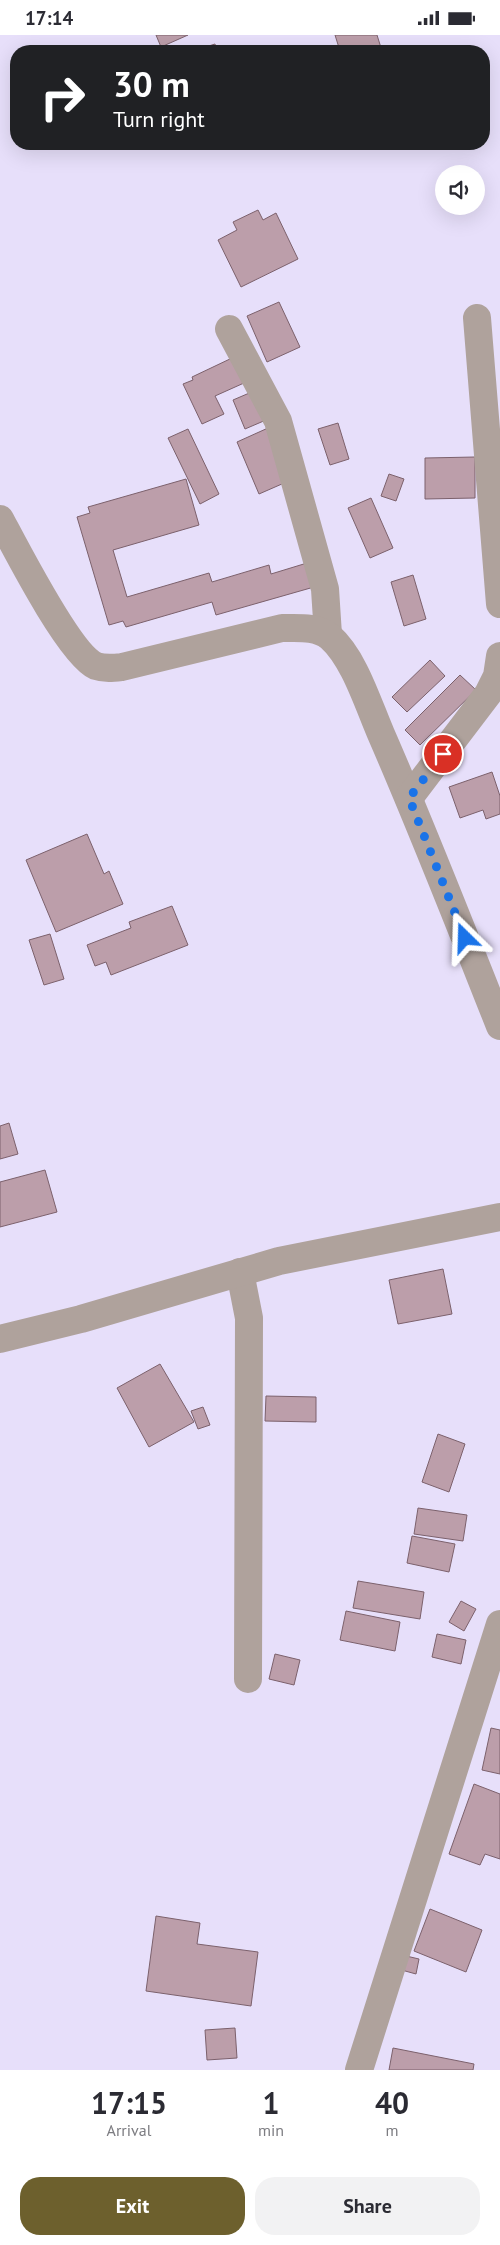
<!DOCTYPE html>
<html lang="en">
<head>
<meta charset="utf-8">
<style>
	:root { --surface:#fff; --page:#f2f2f3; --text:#2b2b33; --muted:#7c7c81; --accent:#6d602d }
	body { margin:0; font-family:"PT Sans",sans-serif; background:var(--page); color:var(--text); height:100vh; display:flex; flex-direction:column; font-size:19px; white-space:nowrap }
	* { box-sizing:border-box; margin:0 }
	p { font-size:16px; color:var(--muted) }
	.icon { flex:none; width:28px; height:28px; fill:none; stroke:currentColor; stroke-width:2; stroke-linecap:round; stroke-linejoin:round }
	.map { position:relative; height:2035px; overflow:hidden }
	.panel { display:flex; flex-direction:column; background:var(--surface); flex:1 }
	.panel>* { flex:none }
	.top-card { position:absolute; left:10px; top:10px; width:480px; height:105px; border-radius:20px; box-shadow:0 5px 20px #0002; background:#202124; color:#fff; overflow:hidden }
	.tools { position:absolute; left:435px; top:130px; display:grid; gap:10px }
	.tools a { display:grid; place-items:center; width:50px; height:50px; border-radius:50%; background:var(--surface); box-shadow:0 5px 20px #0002; font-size:25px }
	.pin { position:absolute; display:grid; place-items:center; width:42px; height:42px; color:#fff; margin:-21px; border:2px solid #fff; border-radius:50%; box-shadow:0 1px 5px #0007 }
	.me { position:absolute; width:55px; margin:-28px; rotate:338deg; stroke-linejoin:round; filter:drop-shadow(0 0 4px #0008) }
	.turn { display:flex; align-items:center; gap:18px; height:105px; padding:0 20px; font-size:22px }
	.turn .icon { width:65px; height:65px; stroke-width:2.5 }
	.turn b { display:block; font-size:35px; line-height:42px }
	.eta { display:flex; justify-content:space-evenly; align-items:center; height:85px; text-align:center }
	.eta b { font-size:30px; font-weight:600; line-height:35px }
	.action { display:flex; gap:10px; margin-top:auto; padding:10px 20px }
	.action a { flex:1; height:58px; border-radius:20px; background:var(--accent); color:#fff; font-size:20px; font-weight:600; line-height:58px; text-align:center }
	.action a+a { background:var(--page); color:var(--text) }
	.status { display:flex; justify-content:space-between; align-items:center; height:35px; padding:0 25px; background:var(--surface); direction:ltr }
	.status svg { height:14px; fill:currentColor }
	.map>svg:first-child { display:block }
</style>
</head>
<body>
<div class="status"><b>17:14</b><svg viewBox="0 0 49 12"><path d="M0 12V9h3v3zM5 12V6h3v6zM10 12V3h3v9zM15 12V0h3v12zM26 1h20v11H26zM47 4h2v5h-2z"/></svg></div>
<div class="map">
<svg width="500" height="2035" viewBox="0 0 500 2035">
	<rect width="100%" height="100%" fill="#e7dffa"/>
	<g fill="#bc9eaa" stroke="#7c616c">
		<path d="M 156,0 L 188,0 L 161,12 Z"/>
		<path d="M 335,0 L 377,0 L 382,16 L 340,16 Z"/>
		<path d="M 215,9 L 217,16 L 193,16 Z"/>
		<path d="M 258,175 L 263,185 L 276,178 L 298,224 L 241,252 L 218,205 L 237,195 L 233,187 Z"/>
		<path d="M 279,267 L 300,312 L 267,327 L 247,281 Z"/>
		<path d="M 232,323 L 244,348 L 215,361 L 224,379 L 202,389 L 183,349 L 193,345 L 192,342 Z"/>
		<path d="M 254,356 L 266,385 L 245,394 L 233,365 Z"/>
		<path d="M 338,388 L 349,424 L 330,430 L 318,394 Z"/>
		<path d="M 268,393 L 291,445 L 259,459 L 237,407 Z"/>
		<path d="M 188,394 L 219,459 L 200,469 L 168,403 Z"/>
		<path d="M 475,422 L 475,463 L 425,464 L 425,423 Z"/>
		<path d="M 389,439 L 404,444 L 396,466 L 381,461 Z"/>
		<path d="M 186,444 L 199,490 L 113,515 L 127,562 L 209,538 L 212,547 L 269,530 L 271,539 L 307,528 L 314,552 L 216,580 L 212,567 L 126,592 L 123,586 L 109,590 L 77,482 L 90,478 L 88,472 Z"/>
		<path d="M 371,463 L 393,513 L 370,523 L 348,473 Z"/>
		<path d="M 413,540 L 426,584 L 404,591 L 391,547 Z"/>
		<path d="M 430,625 L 445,641 L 407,677 L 392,662 Z"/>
		<path d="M 460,640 L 476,655 L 420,710 L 405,695 Z"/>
		<path d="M 492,737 L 500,761 L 500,779 L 486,784 L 483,775 L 460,783 L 449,752 Z"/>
		<path d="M 87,799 L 104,839 L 109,836 L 123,869 L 56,897 L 26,825 Z"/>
		<path d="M 172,871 L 188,910 L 111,940 L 106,927 L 95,931 L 87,910 L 131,893 L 129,887 Z"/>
		<path d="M 50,899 L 64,944 L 44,950 L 29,905 Z"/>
		<path d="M 9,1088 L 18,1119 L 0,1124 L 0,1091 Z"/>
		<path d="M 45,1135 L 57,1177 L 0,1192 L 0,1147 Z"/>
		<path d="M 443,1234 L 452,1279 L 398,1289 L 389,1245 Z"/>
		<path d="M 160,1329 L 194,1387 L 149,1412 L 117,1353 Z"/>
		<path d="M 266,1361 L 316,1362 L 316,1387 L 265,1386 Z"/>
		<path d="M 203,1372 L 210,1390 L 198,1394 L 191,1376 Z"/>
		<path d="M 438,1399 L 465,1409 L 449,1457 L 422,1447 Z"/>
		<path d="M 418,1473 L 467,1480 L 463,1506 L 414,1499 Z"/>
		<path d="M 412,1501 L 455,1509 L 449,1537 L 407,1528 Z"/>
		<path d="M 358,1546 L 424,1557 L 420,1584 L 353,1573 Z"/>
		<path d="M 461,1566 L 476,1574 L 464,1596 L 449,1587 Z"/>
		<path d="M 346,1576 L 400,1587 L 395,1616 L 340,1605 Z"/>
		<path d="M 437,1599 L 466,1605 L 461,1629 L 432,1622 Z"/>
		<path d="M 275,1619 L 300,1625 L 294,1650 L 269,1644 Z"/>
		<path d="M 491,1693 L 500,1695 L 500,1739 L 482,1735 Z"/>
		<path d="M 474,1749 L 500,1759 L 500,1824 L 485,1819 L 480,1830 L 449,1819 Z"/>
		<path d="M 430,1874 L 482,1895 L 466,1937 L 414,1916 Z"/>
		<path d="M 156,1881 L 200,1888 L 197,1909 L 258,1917 L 251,1971 L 146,1956 Z"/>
		<path d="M 402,1920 L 419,1924 L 416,1939 L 398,1934 Z"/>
		<path d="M 235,1993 L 237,2023 L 207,2025 L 205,1995 Z"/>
		<path d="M 393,2013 L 474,2029 L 473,2035 L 389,2035 Z"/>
	</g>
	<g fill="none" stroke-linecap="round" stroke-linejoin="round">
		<g stroke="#afa29c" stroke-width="28">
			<path d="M 477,283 L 500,569"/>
			<path d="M 229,294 L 278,386 L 325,554 L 328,600"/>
			<path d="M 0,484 C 15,512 70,620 96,631 C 105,634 113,633 122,632 L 282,593 C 298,593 317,591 330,602 C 354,623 368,669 381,699 C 423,795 461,893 500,991"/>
			<path d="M 409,763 L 488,659 L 497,641 L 500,621"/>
			<path d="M 240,1237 L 249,1283 L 248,1644"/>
			<path d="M 359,2035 L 500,1589"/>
		</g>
		<path stroke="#afa29c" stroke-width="28" d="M 0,1304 L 81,1284 L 279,1226 L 500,1182"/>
	</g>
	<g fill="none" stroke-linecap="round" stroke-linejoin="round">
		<path stroke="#1a73e8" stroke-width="9" stroke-dasharray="0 16.2" d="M 443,719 L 409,763 L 465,903"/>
	</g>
</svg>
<div class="tools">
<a><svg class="icon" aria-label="sound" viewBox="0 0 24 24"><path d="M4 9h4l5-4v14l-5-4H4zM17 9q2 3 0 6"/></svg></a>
</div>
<div class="pin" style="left:443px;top:719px;background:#d93025"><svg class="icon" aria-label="arrive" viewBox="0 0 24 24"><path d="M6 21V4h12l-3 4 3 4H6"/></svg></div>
<svg class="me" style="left:465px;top:903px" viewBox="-20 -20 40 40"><path d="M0-17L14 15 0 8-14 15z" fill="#1a73e8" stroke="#fff" stroke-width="4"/></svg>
<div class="top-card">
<div class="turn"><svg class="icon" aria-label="right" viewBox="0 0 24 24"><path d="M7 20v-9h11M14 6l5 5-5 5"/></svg><div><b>30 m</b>Turn right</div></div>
</div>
</div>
<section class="panel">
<div class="eta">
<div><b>17:15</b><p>Arrival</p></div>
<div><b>1</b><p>min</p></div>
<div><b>40</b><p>m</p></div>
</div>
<div class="action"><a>Exit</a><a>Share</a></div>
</section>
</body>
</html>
